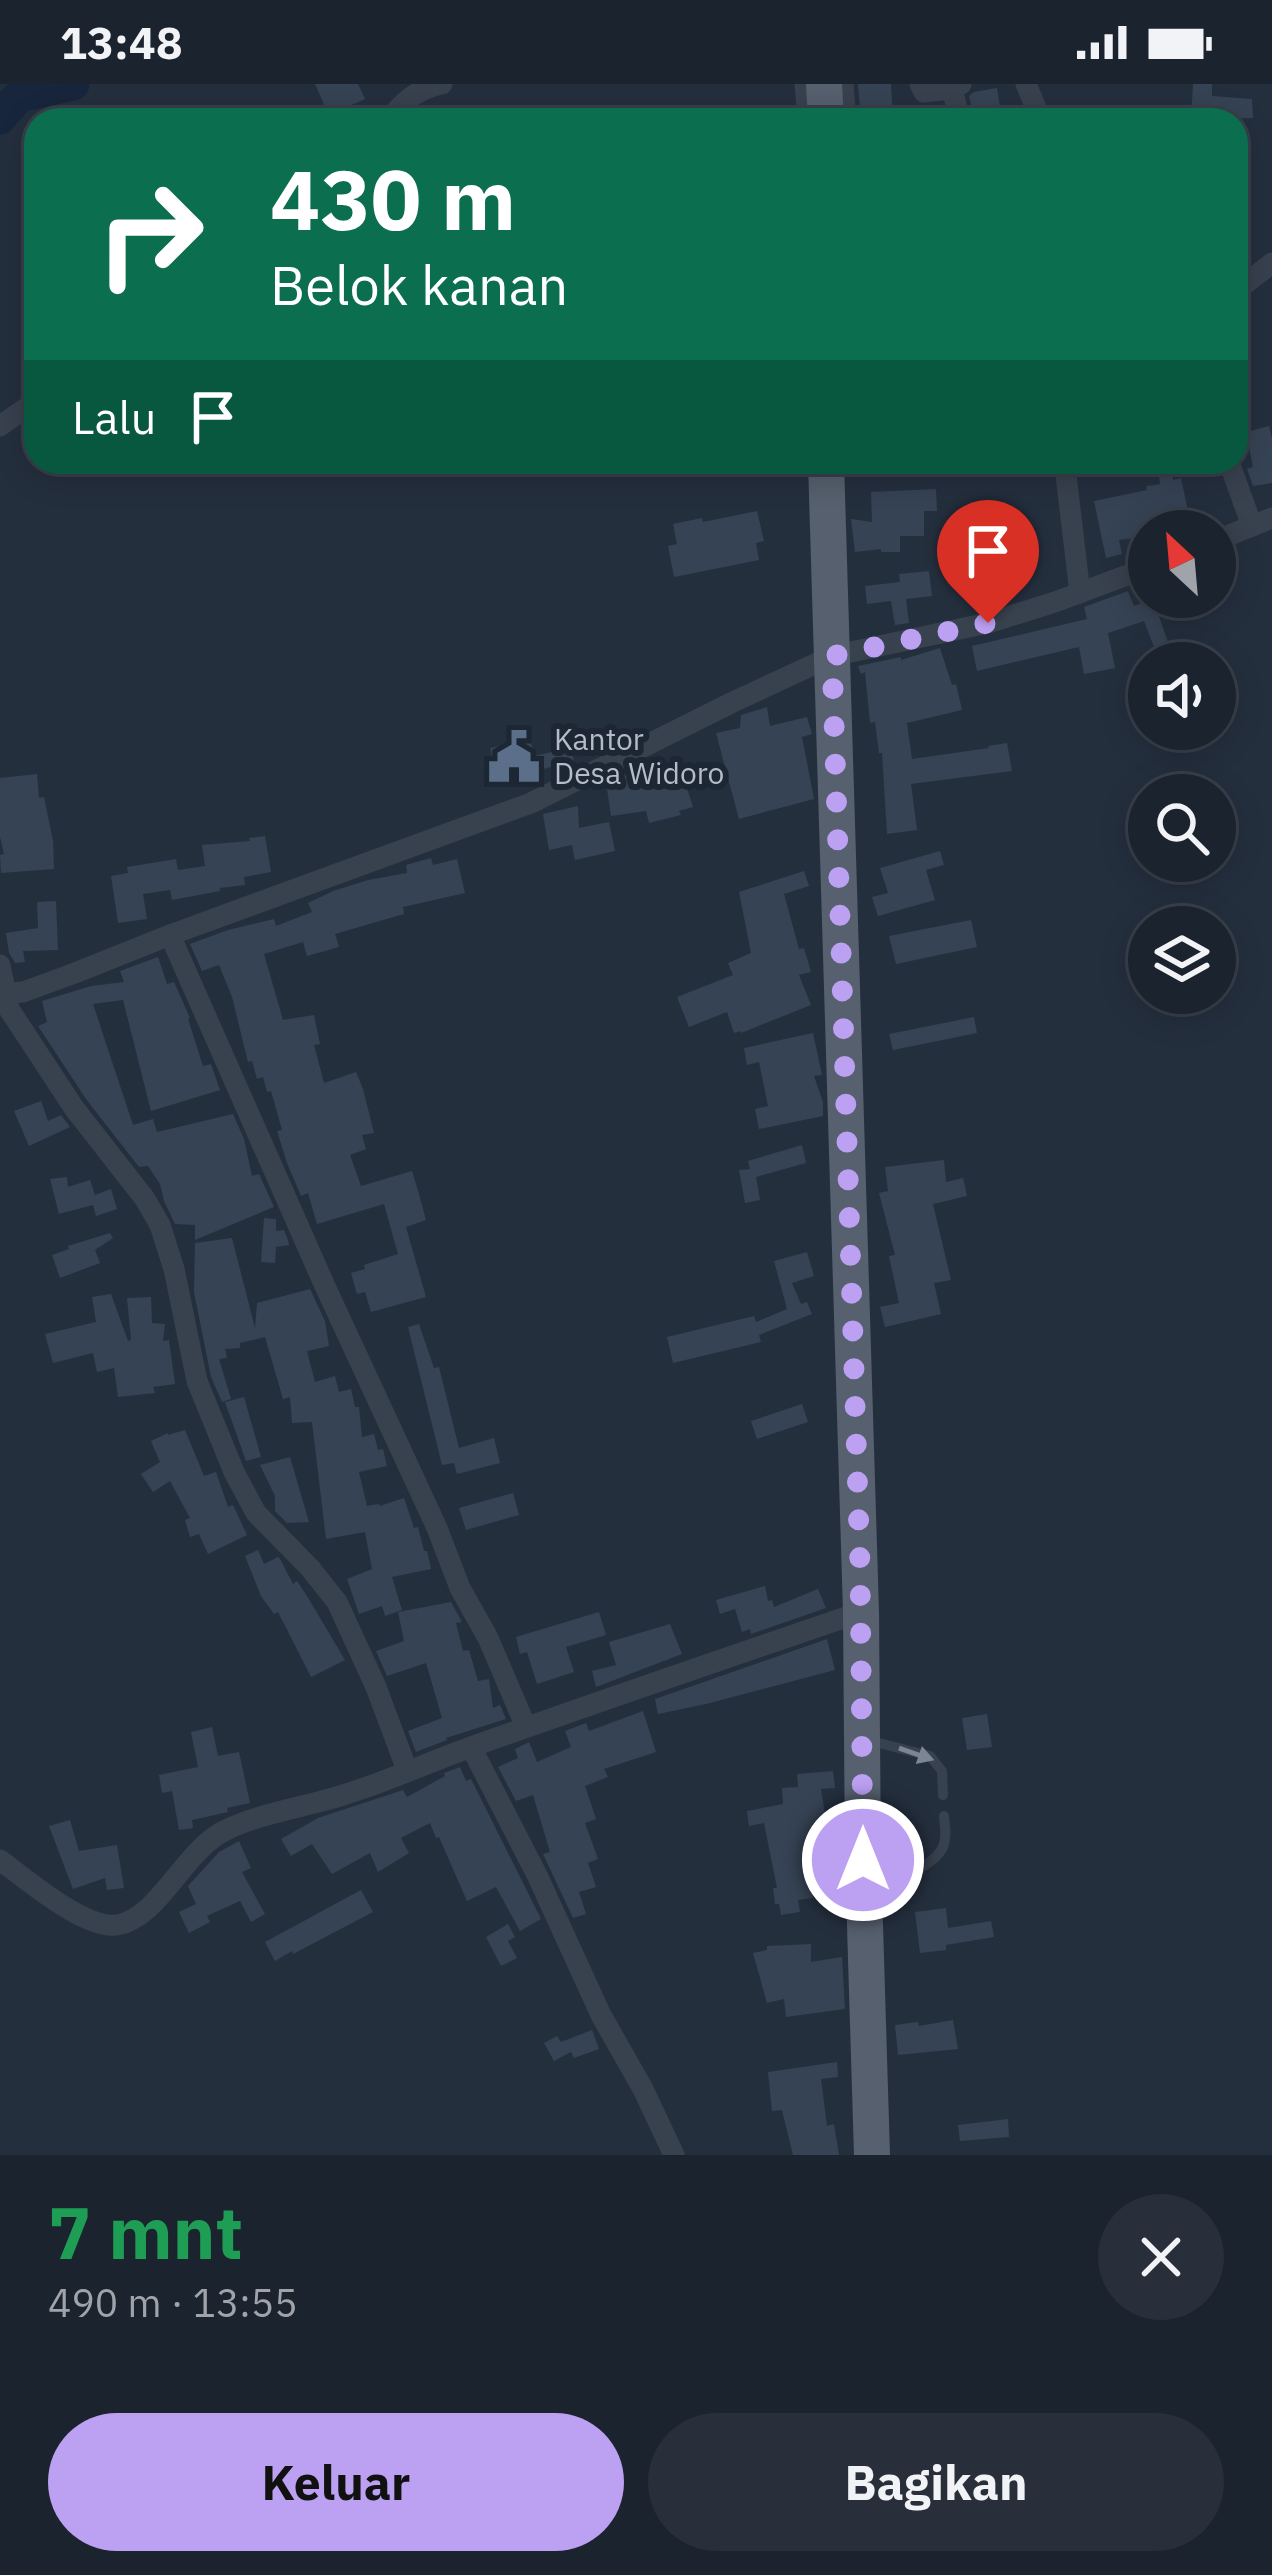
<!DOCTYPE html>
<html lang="id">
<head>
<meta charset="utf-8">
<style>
	:root { --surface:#1b232e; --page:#282f3a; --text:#f1f3f6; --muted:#a0a4aa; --line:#39404a; --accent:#bca0f2 }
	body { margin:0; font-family:"IBM Plex Sans",sans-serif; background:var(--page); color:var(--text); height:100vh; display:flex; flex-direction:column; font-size:45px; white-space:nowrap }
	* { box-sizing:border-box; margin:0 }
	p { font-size:39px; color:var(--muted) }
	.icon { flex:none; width:66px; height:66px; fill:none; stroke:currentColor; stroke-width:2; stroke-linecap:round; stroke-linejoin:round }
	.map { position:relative; height:2071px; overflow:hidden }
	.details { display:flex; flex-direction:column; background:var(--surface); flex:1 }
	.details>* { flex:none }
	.guide { position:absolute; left:24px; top:24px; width:1224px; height:366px; border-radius:36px; box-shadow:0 6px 30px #0003,0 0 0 3px var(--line); background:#0b6e4f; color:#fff; overflow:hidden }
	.needle { width:78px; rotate:334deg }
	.controls { position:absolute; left:1128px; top:426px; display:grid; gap:24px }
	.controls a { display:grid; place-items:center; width:108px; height:108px; border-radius:50%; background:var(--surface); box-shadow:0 6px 30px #0003,0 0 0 3px var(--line); font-size:60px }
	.pin { position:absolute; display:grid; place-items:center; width:102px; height:102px; color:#fff; margin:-123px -51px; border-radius:50% 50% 50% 0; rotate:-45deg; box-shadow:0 0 12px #0007 }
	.pin .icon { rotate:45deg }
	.me { position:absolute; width:132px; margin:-66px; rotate:0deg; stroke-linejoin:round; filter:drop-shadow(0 0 9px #0008) }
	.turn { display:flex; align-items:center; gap:42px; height:252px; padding:0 48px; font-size:54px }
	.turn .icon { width:156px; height:156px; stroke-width:2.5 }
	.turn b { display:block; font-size:84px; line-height:102px }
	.then { display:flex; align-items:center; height:114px; padding:0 48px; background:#0003; gap:24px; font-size:45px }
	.round { display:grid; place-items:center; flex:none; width:126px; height:126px; border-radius:63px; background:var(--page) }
	.headline { display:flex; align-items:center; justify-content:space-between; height:204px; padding:0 48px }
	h1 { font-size:72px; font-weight:800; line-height:90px; color:#1e9e55 }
	.primary-button { display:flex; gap:24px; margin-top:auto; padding:24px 48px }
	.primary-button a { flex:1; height:138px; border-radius:72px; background:var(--accent); color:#111; font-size:48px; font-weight:800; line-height:138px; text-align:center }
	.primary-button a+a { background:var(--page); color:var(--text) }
	.status { display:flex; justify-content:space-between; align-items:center; height:84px; padding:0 60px; background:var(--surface); direction:ltr }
	.status svg { height:33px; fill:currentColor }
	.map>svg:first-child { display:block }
</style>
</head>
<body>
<div class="status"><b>13:48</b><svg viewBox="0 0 49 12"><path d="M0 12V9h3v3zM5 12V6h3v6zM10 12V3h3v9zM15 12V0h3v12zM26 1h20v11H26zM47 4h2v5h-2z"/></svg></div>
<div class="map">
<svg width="1272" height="2071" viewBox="0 0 1272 2071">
	<rect width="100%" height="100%" fill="#242f3e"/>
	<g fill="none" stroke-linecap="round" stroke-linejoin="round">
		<path stroke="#17263c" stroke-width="33" d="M 0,34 L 19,12 L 73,0"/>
	</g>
	<g fill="#364354">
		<path d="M 315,0 L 358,0 L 365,15 L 347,23 L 352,36 L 331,36 Z"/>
		<path d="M 858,0 L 891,0 L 893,36 L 861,36 Z"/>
		<path d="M 1193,0 L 1212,0 L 1212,12 L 1252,15 L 1253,34 L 1191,36 Z"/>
		<path d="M 997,4 L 1002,36 L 975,36 L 969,12 L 974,8 Z"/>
		<path d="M 1269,342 L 1272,354 L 1272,399 L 1253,402 L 1247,385 L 1253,383 L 1246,348 Z"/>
		<path d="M 1157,378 L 1172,378 L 1173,396 L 1181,394 L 1189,432 L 1166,438 L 1167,447 L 1144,447 L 1145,453 L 1119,456 L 1122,470 L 1106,474 L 1094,417 L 1147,406 L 1146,402 L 1160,400 Z"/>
		<path d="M 936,405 L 937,427 L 924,427 L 924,452 L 900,452 L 900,468 L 881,468 L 881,465 L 855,468 L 851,435 L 872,438 L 871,408 Z"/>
		<path d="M 757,427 L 764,457 L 756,459 L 759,476 L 674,493 L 668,462 L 677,460 L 673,440 L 702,434 L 703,438 Z"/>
		<path d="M 1028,446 L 1031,492 L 983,496 L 983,505 L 961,505 L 961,456 L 1001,455 L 1000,448 Z"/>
		<path d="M 929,487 L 932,512 L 906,515 L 909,539 L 895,541 L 891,517 L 867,520 L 865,502 L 900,498 L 899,490 Z"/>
		<path d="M 1128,507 L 1134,522 L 1153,515 L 1168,558 L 1154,563 L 1144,537 L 1108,549 L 1115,584 L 1084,590 L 1079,563 L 977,587 L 972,562 L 1087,535 L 1084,523 Z"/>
		<path d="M 940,564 L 952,601 L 956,600 L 962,626 L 907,639 L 912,675 L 989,664 L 988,662 L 1007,659 L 1012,687 L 911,700 L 917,746 L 887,750 L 882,669 L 879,669 L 875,638 L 870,639 L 865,588 L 861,590 L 858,582 L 901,573 L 901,576 Z"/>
		<path d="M 767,623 L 770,642 L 807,633 L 812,650 L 802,653 L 814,715 L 739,735 L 716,649 L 740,644 L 741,631 Z"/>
		<path d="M 530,655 L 535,672 L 571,663 L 574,677 L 528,689 L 528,692 L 512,696 L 508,686 L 496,689 L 490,664 Z"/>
		<path d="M 679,679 L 693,723 L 679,727 L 681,731 L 649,739 L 646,727 L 611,732 L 606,698 L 620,691 Z"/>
		<path d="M 37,690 L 39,714 L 44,713 L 53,757 L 54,785 L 1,789 L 0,771 L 4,770 L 0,753 L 0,694 Z"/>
		<path d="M 578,722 L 579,744 L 609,738 L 615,767 L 575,776 L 572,761 L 549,766 L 543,730 Z"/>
		<path d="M 265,752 L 271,788 L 244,793 L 245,801 L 220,804 L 220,807 L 172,816 L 170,806 L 143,810 L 147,835 L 118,839 L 111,792 L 128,789 L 127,783 L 176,775 L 178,786 L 205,782 L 202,761 L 250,757 L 249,754 Z"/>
		<path d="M 940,767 L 944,781 L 926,786 L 935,816 L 878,832 L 872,813 L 888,809 L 880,784 Z"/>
		<path d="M 431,774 L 433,781 L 457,775 L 465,809 L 403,823 L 404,830 L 335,850 L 339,863 L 307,872 L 303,858 L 264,870 L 283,936 L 314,931 L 320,960 L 314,961 L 324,999 L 356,988 L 363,1005 L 374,1049 L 362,1051 L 366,1065 L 350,1071 L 361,1102 L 412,1087 L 419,1110 L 426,1136 L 406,1143 L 426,1213 L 371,1228 L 365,1208 L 357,1210 L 351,1189 L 365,1185 L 364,1181 L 398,1170 L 384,1120 L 317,1140 L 308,1109 L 301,1112 L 287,1079 L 277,1047 L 282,1046 L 271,1007 L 267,1008 L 263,993 L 257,995 L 252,977 L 248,978 L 232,913 L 219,881 L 202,887 L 190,860 L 228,846 L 274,835 L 276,842 L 312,828 L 308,819 L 333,807 L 368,796 L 407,789 L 406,781 Z"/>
		<path d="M 804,787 L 809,802 L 784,810 L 799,865 L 804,864 L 811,888 L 799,891 L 811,921 L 741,949 L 740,947 L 734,949 L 727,928 L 689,943 L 677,913 L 733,891 L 728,879 L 751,869 L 739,808 Z"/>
		<path d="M 56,817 L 58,866 L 23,867 L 25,878 L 15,879 L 9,869 L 6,849 L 38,844 L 37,818 Z"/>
		<path d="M 971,836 L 977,863 L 896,880 L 889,852 Z"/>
		<path d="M 158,873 L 167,900 L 174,898 L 190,934 L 188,935 L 203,982 L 211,980 L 220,1006 L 151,1027 L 123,916 L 93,920 L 133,1041 L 153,1035 L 157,1048 L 233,1030 L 244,1055 L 252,1092 L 259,1090 L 274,1123 L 195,1156 L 195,1141 L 175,1140 L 164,1117 L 160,1100 L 148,1082 L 139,1083 L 86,1015 L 38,942 L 47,938 L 42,917 L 91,902 L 124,898 L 120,887 Z"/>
		<path d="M 974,933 L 977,949 L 893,966 L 889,950 Z"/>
		<path d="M 813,949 L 822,991 L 814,992 L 823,1018 L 823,1032 L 759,1045 L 755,1025 L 768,1022 L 759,978 L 747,981 L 744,964 Z"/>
		<path d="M 41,1017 L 48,1037 L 61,1031 L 70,1043 L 29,1062 L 14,1027 Z"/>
		<path d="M 802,1061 L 806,1079 L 756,1093 L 760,1116 L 745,1119 L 739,1086 L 750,1085 L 748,1077 Z"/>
		<path d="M 944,1076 L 946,1098 L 963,1094 L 967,1112 L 933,1120 L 951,1196 L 934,1199 L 941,1230 L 885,1243 L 880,1223 L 899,1219 L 889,1172 L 895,1171 L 879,1109 L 888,1107 L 885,1083 Z"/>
		<path d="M 67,1093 L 68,1103 L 90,1096 L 95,1111 L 111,1105 L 117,1125 L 96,1132 L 93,1121 L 59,1130 L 50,1095 Z"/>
		<path d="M 264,1134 L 276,1135 L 276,1147 L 284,1146 L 288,1156 L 289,1161 L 276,1163 L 275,1179 L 261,1178 Z"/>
		<path d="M 110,1149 L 113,1154 L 95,1166 L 100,1179 L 60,1194 L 52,1171 L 69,1165 L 68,1162 Z"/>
		<path d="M 232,1154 L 255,1244 L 257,1219 L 310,1205 L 325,1237 L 329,1262 L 307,1267 L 315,1298 L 335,1292 L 339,1308 L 351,1305 L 355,1323 L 359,1323 L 362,1353 L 374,1350 L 378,1366 L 383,1365 L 387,1382 L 359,1388 L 367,1422 L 379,1420 L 380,1422 L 404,1414 L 414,1444 L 418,1443 L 424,1467 L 427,1467 L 431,1485 L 392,1493 L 402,1526 L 385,1532 L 382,1522 L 359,1530 L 347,1495 L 372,1485 L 365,1448 L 326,1455 L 312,1338 L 292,1339 L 290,1313 L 283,1315 L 265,1253 L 240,1259 L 240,1264 L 225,1265 L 227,1274 L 219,1275 L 231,1315 L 222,1318 L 211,1293 L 194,1208 L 195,1159 Z"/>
		<path d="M 807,1168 L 814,1192 L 792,1199 L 801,1220 L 807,1218 L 812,1230 L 759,1251 L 761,1258 L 673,1279 L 667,1253 L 754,1232 L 756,1238 L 787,1225 L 774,1177 Z"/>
		<path d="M 111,1210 L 128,1257 L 131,1256 L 127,1214 L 151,1213 L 152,1239 L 165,1240 L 163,1257 L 169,1256 L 175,1300 L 153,1303 L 155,1309 L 118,1313 L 114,1284 L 97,1288 L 93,1269 L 53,1279 L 45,1250 L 96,1238 L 92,1213 Z"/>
		<path d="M 419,1240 L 434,1284 L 439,1283 L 459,1364 L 494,1354 L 500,1379 L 457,1390 L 454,1379 L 442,1381 L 408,1243 Z"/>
		<path d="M 244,1313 L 261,1373 L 246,1377 L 225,1318 Z"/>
		<path d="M 802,1320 L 808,1338 L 757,1355 L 751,1337 Z"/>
		<path d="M 185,1346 L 204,1392 L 216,1388 L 228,1423 L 233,1421 L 247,1451 L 208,1470 L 199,1450 L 190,1453 L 185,1436 L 190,1434 L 170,1397 L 153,1408 L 141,1390 L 160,1378 L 151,1357 L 168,1349 L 168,1351 Z"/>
		<path d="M 290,1373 L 309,1438 L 287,1439 L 275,1427 L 275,1412 L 260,1381 Z"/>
		<path d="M 513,1409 L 519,1431 L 466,1446 L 459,1424 Z"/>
		<path d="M 258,1466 L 264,1480 L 278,1473 L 280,1475 L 293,1500 L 297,1497 L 307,1512 L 345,1576 L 311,1593 L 278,1528 L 274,1530 L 261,1512 L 245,1472 Z"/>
		<path d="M 765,1502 L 768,1517 L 772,1516 L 774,1523 L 818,1505 L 826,1524 L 751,1550 L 750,1545 L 742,1548 L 735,1525 L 720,1530 L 716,1516 Z"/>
		<path d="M 451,1518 L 462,1538 L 456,1539 L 463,1567 L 469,1566 L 478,1597 L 489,1595 L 493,1624 L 500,1621 L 506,1635 L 446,1654 L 447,1656 L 416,1668 L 408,1647 L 442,1634 L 426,1579 L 387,1592 L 376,1567 L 404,1557 L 398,1528 Z"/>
		<path d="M 599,1528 L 606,1551 L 566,1563 L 574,1588 L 537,1600 L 527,1568 L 520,1570 L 516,1553 Z"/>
		<path d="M 670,1540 L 682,1570 L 596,1603 L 592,1587 L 616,1581 L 609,1558 Z"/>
		<path d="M 827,1555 L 835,1586 L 706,1620 L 658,1630 L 655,1615 Z"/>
		<path d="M 643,1627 L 656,1668 L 604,1685 L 608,1693 L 585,1702 L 596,1735 L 585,1739 L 598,1775 L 588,1779 L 596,1803 L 579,1808 L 586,1830 L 573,1834 L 543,1770 L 550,1768 L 533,1711 L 516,1717 L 498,1683 L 518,1674 L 515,1665 L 529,1658 L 537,1678 L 571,1663 L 565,1647 L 586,1639 L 589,1647 Z"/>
		<path d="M 987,1630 L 992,1663 L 967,1666 L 962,1634 Z"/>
		<path d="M 212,1643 L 218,1672 L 239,1668 L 250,1719 L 227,1724 L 228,1728 L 192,1736 L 193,1744 L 179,1746 L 172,1707 L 162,1709 L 159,1691 L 198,1683 L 191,1648 Z"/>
		<path d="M 460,1683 L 466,1697 L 471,1695 L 541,1835 L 520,1847 L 496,1803 L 467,1817 L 439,1753 L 436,1754 L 430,1739 L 401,1754 L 409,1769 L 378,1788 L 370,1769 L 332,1790 L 312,1760 L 291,1772 L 281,1755 L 318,1734 L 403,1706 L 407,1713 L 445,1692 L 444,1689 Z"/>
		<path d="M 833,1687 L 835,1704 L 821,1705 L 828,1748 L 832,1747 L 836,1769 L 813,1773 L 814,1778 L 809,1779 L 813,1814 L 798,1816 L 800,1828 L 781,1831 L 779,1820 L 775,1820 L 773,1804 L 777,1804 L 764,1739 L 749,1742 L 747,1727 L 783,1720 L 782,1704 L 798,1703 L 797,1690 Z"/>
		<path d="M 70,1736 L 79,1767 L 117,1761 L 124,1804 L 107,1806 L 105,1794 L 73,1805 L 49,1742 Z"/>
		<path d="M 239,1757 L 251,1784 L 242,1788 L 265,1830 L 251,1838 L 240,1817 L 207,1832 L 210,1838 L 189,1849 L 179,1828 L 196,1820 L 188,1802 L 219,1768 Z"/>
		<path d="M 361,1806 L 373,1828 L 293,1870 L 292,1867 L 275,1877 L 265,1858 Z"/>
		<path d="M 946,1824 L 948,1844 L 991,1837 L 994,1853 L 946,1861 L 946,1866 L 920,1869 L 915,1828 Z"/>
		<path d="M 508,1840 L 515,1853 L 508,1857 L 517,1874 L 501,1882 L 486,1853 Z"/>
		<path d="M 811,1860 L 811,1878 L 842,1873 L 845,1925 L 786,1933 L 784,1915 L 767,1919 L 753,1869 L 767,1866 L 767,1862 Z"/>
		<path d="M 953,1936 L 958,1965 L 898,1971 L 895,1941 L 918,1938 L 919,1942 Z"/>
		<path d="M 592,1946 L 599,1965 L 574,1974 L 571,1968 L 554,1977 L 544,1959 L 557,1952 L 561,1958 Z"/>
		<path d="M 837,1978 L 838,1993 L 821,1995 L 827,2042 L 834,2040 L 839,2071 L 793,2071 L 782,2026 L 772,2027 L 768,1988 Z"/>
		<path d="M 1008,2035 L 1009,2053 L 960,2057 L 958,2041 Z"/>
	</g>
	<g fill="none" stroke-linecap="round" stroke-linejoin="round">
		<g stroke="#38414e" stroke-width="10">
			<path d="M 871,1657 L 930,1672 L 942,1687 L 943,1711"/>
			<path d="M 874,1808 C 893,1798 935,1782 943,1763 C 947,1753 945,1742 944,1732"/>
		</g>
		<g stroke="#38414e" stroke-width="21">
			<path d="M 805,0 L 808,36"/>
			<path d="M 843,0 L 846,36"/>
			<path d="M 920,0 L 924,8 L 952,5 L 961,0"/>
			<path d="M 1026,0 L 1041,36"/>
			<path d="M 952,5 L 960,36"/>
			<path d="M 389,36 C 404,16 418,5 442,0"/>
			<path d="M 1236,207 L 1272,179"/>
			<path d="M 0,342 L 36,317"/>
			<path d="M 1229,378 L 1252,442"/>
			<path d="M 1065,383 L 1080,509"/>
			<path d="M 1215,457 L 1272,434"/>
			<path d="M 170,851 L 324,1200 L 437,1444 L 460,1504 L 488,1554 L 526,1643"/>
			<path d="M 0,881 L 9,925 L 74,1024 L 145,1115 L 160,1141 L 174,1185 L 197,1297 L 234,1388 L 256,1429 L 310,1484 L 337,1518 L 376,1603 L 407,1686"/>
			<path d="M 0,910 L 23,908 L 75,889 L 170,851 L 531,719 L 733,618 L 832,572 L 988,539 L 1055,518 L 1149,483"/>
			<path d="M 471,1663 L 537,1791 L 601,1931 L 643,2005 L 674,2071"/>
			<path d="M 0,1776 C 26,1795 85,1846 117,1841 C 159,1834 184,1767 224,1747 C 262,1728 307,1723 346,1710 C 389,1697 431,1677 474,1662 C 603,1616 732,1572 861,1528"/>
		</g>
		<g stroke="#56606e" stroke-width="36">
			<path d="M 824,0 L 826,36"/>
			<path d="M 826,378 L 861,1528 L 863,1776 L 872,2071"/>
		</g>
	</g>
	<defs><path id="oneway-solid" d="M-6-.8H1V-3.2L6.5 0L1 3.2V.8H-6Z" transform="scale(3)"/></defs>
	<use fill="#7c8592" href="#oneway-solid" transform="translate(916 1670) rotate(19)"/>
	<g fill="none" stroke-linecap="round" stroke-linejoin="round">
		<path stroke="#bca0f2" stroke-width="21" stroke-dasharray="0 37.8" d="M 863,1776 L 860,1481 L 832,572 L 988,539"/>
	</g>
	<defs>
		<g id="civic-bare" transform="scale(4.14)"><path d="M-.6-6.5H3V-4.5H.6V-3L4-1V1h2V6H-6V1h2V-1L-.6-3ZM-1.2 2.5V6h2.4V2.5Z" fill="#5c6f8a" stroke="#1d2633" stroke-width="2.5" paint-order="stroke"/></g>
	</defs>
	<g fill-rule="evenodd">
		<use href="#civic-bare" x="514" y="673"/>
	</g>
	<g text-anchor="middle" stroke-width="12" stroke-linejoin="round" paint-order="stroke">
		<g font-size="30" fill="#b4bcc9" stroke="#1d2633" text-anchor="start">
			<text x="554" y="666">Kantor<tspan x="554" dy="34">Desa Widoro</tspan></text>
		</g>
	</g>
</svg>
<div class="controls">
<a><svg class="needle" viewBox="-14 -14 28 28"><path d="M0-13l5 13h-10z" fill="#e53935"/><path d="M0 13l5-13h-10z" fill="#a0a4aa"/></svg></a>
<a><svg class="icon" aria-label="sound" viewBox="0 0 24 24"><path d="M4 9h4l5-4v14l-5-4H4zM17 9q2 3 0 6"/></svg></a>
<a><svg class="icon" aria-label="search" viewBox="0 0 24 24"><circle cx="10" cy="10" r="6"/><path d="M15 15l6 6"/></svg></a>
<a><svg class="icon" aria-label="layers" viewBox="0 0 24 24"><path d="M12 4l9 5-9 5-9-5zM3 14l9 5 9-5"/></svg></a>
</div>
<div class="pin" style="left:988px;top:539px;background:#d93025"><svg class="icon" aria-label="arrive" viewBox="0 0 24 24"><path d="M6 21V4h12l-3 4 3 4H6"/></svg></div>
<svg class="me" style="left:863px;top:1776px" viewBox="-20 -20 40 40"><circle r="17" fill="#bca0f2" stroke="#fff" stroke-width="3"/><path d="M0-11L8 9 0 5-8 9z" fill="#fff"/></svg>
<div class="guide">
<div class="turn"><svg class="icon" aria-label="right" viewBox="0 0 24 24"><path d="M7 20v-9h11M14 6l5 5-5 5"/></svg><div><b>430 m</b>Belok kanan</div></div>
<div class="then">Lalu<svg class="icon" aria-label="arrive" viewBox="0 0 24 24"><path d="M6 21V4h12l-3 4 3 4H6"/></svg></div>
</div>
</div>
<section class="details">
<div class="headline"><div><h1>7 mnt</h1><p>490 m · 13:55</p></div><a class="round"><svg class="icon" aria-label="close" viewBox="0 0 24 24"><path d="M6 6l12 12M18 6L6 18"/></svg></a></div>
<div class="primary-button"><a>Keluar</a><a>Bagikan</a></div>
</section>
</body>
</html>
